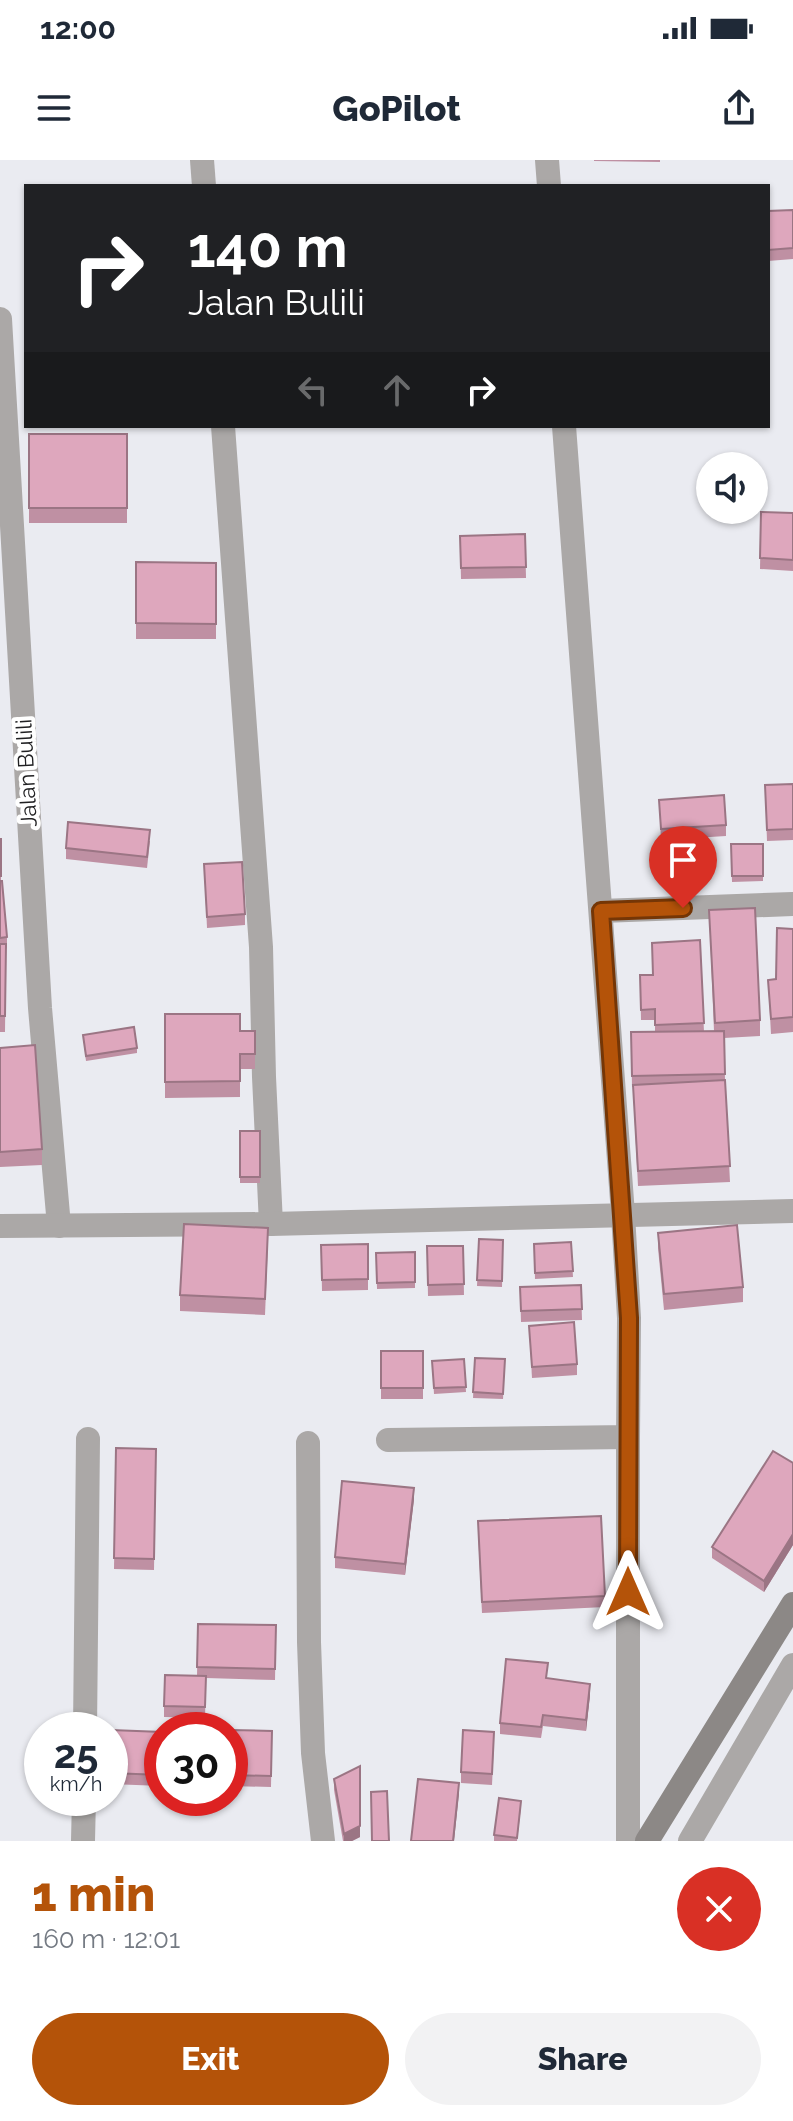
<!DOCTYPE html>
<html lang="en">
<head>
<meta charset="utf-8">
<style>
	:root { --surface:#fff; --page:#f2f2f3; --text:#1f2937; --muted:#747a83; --accent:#b45309 }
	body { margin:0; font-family:Raleway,sans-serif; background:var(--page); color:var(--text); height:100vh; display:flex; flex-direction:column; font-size:30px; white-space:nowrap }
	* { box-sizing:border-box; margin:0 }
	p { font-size:26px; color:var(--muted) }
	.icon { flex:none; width:44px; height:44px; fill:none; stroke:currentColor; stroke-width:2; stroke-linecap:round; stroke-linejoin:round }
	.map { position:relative; height:1681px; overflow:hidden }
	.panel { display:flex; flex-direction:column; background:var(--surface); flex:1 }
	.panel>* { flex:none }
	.hud { position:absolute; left:24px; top:24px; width:746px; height:244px; border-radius:0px; box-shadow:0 2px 6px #0004; background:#202124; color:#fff; overflow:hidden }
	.fabs { position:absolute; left:696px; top:292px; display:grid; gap:16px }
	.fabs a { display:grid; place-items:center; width:72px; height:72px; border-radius:50%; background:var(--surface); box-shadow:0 2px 6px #0004; font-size:40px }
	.speed { position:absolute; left:24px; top:1552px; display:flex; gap:16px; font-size:40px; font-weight:700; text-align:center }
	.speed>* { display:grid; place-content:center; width:104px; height:104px; border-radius:50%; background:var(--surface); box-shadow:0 2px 6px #0004; line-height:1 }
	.speed small { font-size:20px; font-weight:400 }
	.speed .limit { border:12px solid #d22; background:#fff; color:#111 }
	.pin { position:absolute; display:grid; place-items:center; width:68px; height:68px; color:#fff; margin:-82px -34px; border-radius:50% 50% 50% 0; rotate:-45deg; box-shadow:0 0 8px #0007 }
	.pin .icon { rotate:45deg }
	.me { position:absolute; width:88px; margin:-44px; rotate:0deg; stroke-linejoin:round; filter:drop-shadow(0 0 6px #0008) }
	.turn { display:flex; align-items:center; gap:28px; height:168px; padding:0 32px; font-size:36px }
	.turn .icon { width:104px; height:104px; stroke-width:2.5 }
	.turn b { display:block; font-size:56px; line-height:68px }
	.lanes { display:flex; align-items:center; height:76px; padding:0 32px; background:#0003; justify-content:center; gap:40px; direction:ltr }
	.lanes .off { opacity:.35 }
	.round { display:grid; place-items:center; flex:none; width:84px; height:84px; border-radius:42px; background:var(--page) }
	.headline { display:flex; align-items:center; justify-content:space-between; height:136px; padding:0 32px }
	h1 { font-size:48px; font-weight:800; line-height:60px; color:var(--accent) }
	.primary-button { display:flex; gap:16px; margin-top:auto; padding:16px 32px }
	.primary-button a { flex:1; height:92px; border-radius:48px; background:var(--accent); color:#fff; font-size:32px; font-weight:800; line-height:92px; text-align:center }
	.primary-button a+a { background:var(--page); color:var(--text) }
	.status { display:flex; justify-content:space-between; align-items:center; height:56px; padding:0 40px; background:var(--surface); direction:ltr }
	.status svg { height:22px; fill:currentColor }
	header { display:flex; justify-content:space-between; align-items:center; height:104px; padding:0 32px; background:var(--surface); font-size:36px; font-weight:800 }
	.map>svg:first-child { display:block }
</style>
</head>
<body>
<div class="status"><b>12:00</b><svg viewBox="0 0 49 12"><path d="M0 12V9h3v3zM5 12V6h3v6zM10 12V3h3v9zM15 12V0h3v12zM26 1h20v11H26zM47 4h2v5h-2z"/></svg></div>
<header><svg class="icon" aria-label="menu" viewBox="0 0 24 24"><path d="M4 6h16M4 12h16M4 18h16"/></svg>GoPilot<svg class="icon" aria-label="share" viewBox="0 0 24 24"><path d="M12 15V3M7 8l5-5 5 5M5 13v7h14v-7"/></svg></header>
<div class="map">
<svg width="793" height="1681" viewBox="0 0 793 1681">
	<rect width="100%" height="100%" fill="#eaebf1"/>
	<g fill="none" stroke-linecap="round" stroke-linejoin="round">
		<g stroke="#aba8a7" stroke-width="24">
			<path d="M 202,0 L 204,26"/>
			<path d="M 547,0 L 549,26"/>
			<path d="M 0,159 L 40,848 L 59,1066"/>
			<path d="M 223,266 L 261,787 L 264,917 L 271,1064"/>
			<path d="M 601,751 L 793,744"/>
			<path d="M 0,1066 L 271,1064 L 793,1051"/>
			<path d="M 628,1277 L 628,1681"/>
			<path d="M 388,1280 L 628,1277 L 629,1158 L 623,1054 L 564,266"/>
			<path d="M 308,1283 L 309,1482 L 313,1593 L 323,1681"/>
			<path d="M 85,1570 L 88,1279"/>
			<path d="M 83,1681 L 84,1638"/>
			<path d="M 690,1681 L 793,1505"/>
		</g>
		<path stroke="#8c8886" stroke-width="24" d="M 647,1681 L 793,1444"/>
	</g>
	<g fill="#bf90a3">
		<path d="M 594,0 L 660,0 L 660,2 L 594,1 Z"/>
		<path d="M 793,50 L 793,99 L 768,101 L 768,51 Z"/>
		<rect x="29" y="274" width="98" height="89"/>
		<path d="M 761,352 L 793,353 L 793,411 L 760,409 Z"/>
		<path d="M 525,374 L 526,418 L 461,419 L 460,376 Z"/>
		<path d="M 136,402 L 216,403 L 216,479 L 136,479 Z"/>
		<path d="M 793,624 L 793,680 L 767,681 L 765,625 Z"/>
		<path d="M 659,640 L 726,665 L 726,676 L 661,680 Z"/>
		<path d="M 0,679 L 1,679 L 1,721 L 7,777 L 7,788 L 6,789 L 5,872 L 0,872 Z"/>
		<path d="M 150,681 L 147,708 L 66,699 L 66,688 Z"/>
		<path d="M 763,684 L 763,721 L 732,722 L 731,685 Z"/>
		<path d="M 204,704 L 245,754 L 245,765 L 207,768 Z"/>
		<path d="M 709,750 L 760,860 L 760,876 L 724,878 L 725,920 L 730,1022 L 638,1026 L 633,927 L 632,927 L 631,872 L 655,872 L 655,860 L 641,860 L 640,815 L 653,815 L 700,780 L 704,872 L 714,871 Z"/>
		<path d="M 793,769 L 793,872 L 771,874 L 768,820 L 776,819 Z"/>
		<path d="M 165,854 L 240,871 L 255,871 L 255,909 L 240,909 L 240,937 L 165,938 Z"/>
		<path d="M 83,875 L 137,888 L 137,893 L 86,901 Z"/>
		<path d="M 0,888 L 42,989 L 42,1005 L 0,1007 Z"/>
		<rect x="240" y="971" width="20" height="52"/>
		<path d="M 658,1073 L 743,1127 L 743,1142 L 664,1150 L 658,1088 Z"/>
		<path d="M 479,1079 L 503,1080 L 502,1127 L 477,1126 Z"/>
		<path d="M 571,1082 L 573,1117 L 535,1119 L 534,1084 Z"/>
		<path d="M 268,1083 L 265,1155 L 180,1151 L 180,1135 Z"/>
		<path d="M 368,1084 L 368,1130 L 322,1131 L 321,1085 Z"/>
		<path d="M 427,1086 L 463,1086 L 464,1135 L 428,1136 Z"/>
		<path d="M 415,1092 L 415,1128 L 377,1129 L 376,1093 Z"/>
		<path d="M 581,1125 L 582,1160 L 521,1162 L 520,1127 Z"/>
		<path d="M 529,1166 L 577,1204 L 577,1215 L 532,1218 Z"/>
		<rect x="381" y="1191" width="42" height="48"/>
		<path d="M 475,1198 L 505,1199 L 503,1239 L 473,1238 Z"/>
		<path d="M 464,1199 L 466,1232 L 434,1234 L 432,1201 Z"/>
		<path d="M 116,1288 L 156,1289 L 154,1410 L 114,1409 Z"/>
		<path d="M 793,1303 L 793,1385 L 764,1432 L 712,1398 L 712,1387 Z"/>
		<path d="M 414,1339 L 405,1415 L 335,1408 L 335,1397 Z"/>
		<path d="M 478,1372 L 605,1436 L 605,1447 L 482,1453 Z"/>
		<path d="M 198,1464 L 276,1465 L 275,1520 L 206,1518 L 205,1558 L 164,1557 L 164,1546 L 197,1516 Z"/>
		<path d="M 548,1518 L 590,1535 L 586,1571 L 543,1566 L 541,1578 L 500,1574 L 500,1563 Z"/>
		<path d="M 111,1570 L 162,1572 L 162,1626 L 110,1624 Z"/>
		<path d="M 230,1570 L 272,1571 L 271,1627 L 230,1626 Z"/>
		<path d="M 494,1583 L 492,1625 L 461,1623 L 461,1612 Z"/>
		<path d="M 334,1619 L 360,1677 L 352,1681 L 343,1681 L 334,1630 Z"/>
		<path d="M 521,1647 L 517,1681 L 494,1681 L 494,1675 Z"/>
	</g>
	<g fill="#9b7584">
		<path d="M 414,1328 L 414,1339 L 405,1415 L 405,1404 Z"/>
		<path d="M 793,1374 L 793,1385 L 764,1432 L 764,1421 Z"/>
		<path d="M 590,1524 L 590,1535 L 586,1571 L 586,1560 Z"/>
		<path d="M 459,1623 L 459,1634 L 454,1681 L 453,1681 Z"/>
		<path d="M 360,1666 L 360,1677 L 352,1681 L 344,1681 L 344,1674 Z"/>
	</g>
	<g fill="#dea7bd" stroke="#9b7584" stroke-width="2">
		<path d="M 793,50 L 793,88 L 768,90 L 768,51 Z"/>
		<rect x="29" y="274" width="98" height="74"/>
		<path d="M 761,352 L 793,353 L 793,400 L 760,398 Z"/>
		<path d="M 525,374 L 526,407 L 461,408 L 460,376 Z"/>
		<path d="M 136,402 L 216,403 L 216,464 L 136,463 Z"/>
		<path d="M 793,624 L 793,669 L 767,670 L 765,625 Z"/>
		<path d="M 724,635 L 726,665 L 661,669 L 659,640 Z"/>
		<path d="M 68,662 L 150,670 L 147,697 L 66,688 Z"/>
		<rect x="0" y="679" width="1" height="37"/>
		<path d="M 731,684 L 763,684 L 763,716 L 732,716 Z"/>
		<path d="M 242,702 L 245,754 L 207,757 L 204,704 Z"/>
		<path d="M 0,721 L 2,721 L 7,777 L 0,778 Z"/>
		<path d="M 755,748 L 760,860 L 715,863 L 709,750 Z"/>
		<path d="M 777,768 L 793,769 L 793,857 L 771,859 L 768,820 L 776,819 Z"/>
		<path d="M 700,780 L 704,863 L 655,865 L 655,849 L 641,850 L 640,815 L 653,815 L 652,783 Z"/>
		<path d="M 0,784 L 6,784 L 5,856 L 0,856 Z"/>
		<path d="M 165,854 L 240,854 L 240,871 L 255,871 L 255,894 L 240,894 L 240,921 L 165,922 Z"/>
		<path d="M 134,867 L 137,888 L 86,896 L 83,875 Z"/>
		<path d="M 724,871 L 725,914 L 632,916 L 631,872 Z"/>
		<path d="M 35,885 L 42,989 L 0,992 L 0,888 Z"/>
		<path d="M 725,920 L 730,1006 L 638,1011 L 633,925 Z"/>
		<rect x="240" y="971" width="20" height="46"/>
		<path d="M 184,1064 L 268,1068 L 265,1139 L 180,1135 Z"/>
		<path d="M 737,1065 L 743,1127 L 664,1134 L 658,1073 Z"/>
		<path d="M 479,1079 L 503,1080 L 502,1121 L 477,1120 Z"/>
		<path d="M 571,1082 L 573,1111 L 535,1113 L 534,1084 Z"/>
		<path d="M 368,1084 L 368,1119 L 322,1120 L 321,1085 Z"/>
		<path d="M 427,1086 L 463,1086 L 464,1124 L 428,1125 Z"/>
		<path d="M 415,1092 L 415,1122 L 377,1123 L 376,1093 Z"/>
		<path d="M 581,1125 L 582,1149 L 521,1151 L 520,1127 Z"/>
		<path d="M 574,1162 L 577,1204 L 532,1207 L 529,1166 Z"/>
		<rect x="381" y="1191" width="42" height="37"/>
		<path d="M 475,1198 L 505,1199 L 503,1234 L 473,1232 Z"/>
		<path d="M 464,1199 L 466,1227 L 434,1228 L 432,1201 Z"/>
		<path d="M 116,1288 L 156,1289 L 154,1399 L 114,1398 Z"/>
		<path d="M 773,1291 L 793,1303 L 793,1374 L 764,1421 L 712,1387 Z"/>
		<path d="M 342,1321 L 414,1328 L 405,1404 L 335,1397 Z"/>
		<path d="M 601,1356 L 605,1436 L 482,1442 L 478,1361 Z"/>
		<path d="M 198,1464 L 276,1465 L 275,1509 L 197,1507 Z"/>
		<path d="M 506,1499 L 548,1503 L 546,1518 L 590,1524 L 586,1560 L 543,1555 L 541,1567 L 500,1563 Z"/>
		<path d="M 165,1515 L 206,1516 L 205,1547 L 164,1546 Z"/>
		<path d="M 111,1570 L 162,1572 L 162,1615 L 110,1613 Z"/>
		<path d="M 230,1570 L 272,1571 L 271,1616 L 230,1615 Z"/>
		<path d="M 463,1570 L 494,1572 L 492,1614 L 461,1612 Z"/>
		<path d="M 360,1606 L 360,1666 L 344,1674 L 334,1619 Z"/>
		<path d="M 418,1619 L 459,1623 L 453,1681 L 411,1681 Z"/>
		<path d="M 387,1631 L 389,1681 L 372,1681 L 371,1632 Z"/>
		<path d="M 499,1638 L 521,1641 L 517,1678 L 494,1675 Z"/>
	</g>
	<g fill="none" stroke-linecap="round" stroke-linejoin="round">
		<g stroke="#753606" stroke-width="20">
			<path id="route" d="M 628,1432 L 629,1158 L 601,751 L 683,748"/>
		</g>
		<use href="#route" stroke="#b45309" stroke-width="14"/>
	</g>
	<g text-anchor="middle" stroke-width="8" stroke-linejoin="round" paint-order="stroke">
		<g font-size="22" fill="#212123" stroke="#fff">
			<text transform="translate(26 613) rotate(-93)" y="8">Jalan Bulili</text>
		</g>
	</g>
</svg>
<div class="fabs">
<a><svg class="icon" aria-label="sound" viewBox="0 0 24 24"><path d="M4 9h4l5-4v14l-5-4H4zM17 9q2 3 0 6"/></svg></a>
</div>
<div class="speed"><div>25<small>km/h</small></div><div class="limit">30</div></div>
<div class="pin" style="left:683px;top:748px;background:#d93025"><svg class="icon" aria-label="arrive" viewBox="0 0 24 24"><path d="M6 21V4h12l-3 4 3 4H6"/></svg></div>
<svg class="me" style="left:628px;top:1432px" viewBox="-20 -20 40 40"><path d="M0-17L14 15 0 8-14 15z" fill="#b45309" stroke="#fff" stroke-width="4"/></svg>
<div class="hud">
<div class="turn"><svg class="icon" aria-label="right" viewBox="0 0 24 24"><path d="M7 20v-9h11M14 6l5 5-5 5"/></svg><div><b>140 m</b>Jalan Bulili</div></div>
<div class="lanes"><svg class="icon off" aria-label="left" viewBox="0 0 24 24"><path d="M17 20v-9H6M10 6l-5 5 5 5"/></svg><svg class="icon off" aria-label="ahead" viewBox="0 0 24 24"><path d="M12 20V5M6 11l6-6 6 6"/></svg><svg class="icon" aria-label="right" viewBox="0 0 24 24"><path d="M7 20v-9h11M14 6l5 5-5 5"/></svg></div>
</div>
</div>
<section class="panel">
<div class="headline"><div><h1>1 min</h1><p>160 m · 12:01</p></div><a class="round" style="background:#d93025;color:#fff"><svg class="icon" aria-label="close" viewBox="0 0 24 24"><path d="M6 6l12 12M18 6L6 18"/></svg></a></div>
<div class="primary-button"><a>Exit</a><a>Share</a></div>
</section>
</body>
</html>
